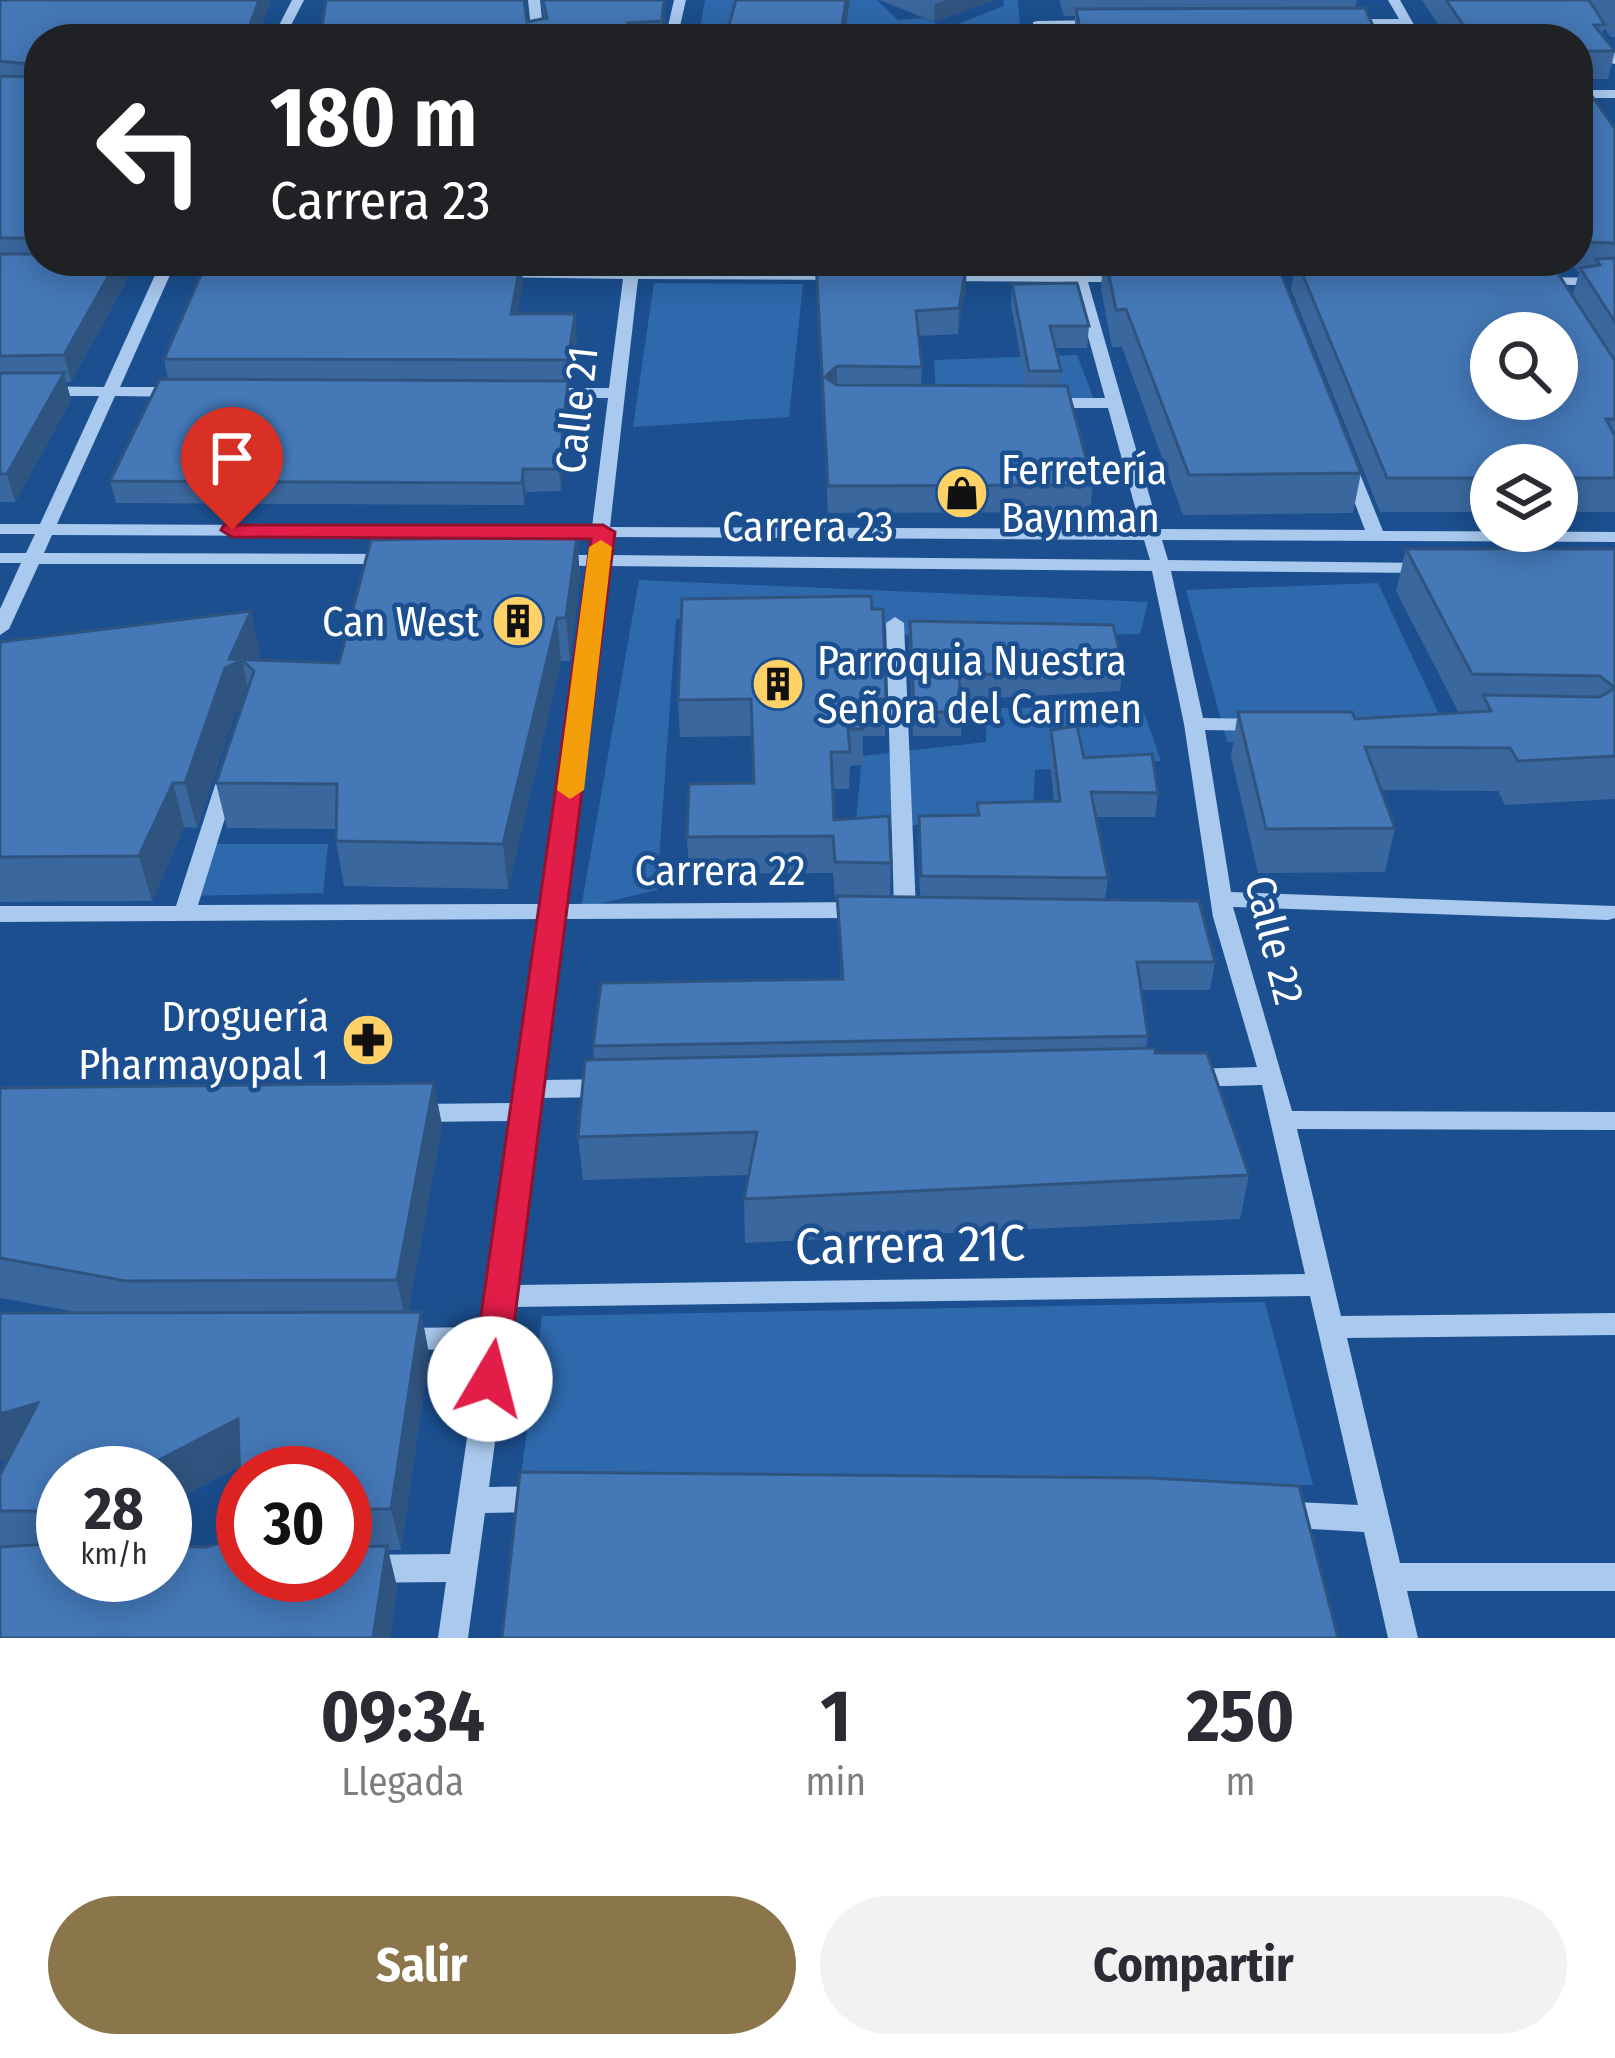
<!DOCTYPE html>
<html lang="es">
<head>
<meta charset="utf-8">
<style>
	:root { --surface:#fff; --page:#f2f2f3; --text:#2b2b33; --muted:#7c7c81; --accent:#8a764a }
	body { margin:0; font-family:"Fira Sans Condensed",sans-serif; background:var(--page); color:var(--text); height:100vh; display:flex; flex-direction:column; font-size:45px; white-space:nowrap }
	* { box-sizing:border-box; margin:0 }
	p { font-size:39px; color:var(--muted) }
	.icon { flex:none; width:66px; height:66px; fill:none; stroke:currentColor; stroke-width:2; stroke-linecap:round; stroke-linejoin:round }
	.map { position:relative; height:1638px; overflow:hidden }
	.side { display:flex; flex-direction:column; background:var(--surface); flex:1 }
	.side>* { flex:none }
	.banner { position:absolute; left:24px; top:24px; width:1569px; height:252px; border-radius:48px; box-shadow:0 6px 30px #0003; background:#202124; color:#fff; overflow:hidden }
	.fabs { position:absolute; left:1470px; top:312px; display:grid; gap:24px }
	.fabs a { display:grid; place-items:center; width:108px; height:108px; border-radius:50%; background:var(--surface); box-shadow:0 6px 30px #0003; font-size:60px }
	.speed { position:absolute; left:36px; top:1446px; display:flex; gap:24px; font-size:60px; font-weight:700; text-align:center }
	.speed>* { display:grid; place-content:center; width:156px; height:156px; border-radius:50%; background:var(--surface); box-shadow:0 6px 30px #0003; line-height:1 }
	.speed small { font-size:30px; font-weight:400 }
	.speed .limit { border:18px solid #d22; background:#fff; color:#111 }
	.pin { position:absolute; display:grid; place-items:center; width:102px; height:102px; color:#fff; margin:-123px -51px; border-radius:50% 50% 50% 0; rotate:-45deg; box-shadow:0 0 12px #0007 }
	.pin .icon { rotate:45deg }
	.me { position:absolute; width:132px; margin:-66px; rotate:8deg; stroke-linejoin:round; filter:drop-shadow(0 0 9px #0008) }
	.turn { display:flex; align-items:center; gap:42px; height:252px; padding:0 48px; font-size:54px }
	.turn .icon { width:156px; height:156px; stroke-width:2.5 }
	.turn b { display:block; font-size:84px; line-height:102px }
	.eta { display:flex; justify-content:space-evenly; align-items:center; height:204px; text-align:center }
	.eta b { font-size:72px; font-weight:700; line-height:84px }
	.cta { display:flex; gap:24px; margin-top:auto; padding:24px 48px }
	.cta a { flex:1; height:138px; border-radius:72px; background:var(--accent); color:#fff; font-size:48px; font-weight:700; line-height:138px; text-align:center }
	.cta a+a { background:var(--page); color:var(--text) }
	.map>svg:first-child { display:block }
</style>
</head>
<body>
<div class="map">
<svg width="1615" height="1638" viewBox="0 0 1615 1638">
	<rect width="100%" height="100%" fill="#1b4f8f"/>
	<g fill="#2e69ad">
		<path d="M 705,0 L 877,0 L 898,20 L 923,18 L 948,28 L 1004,6 L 1003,0 L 1018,0 L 1021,39 L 698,39 Z"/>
		<path d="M 654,283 L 803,284 L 789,417 L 633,427 Z"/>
		<path d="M 1077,355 L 1095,402 L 936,397 L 934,360 Z"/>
		<path d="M 639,580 L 1148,602 L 1140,634 L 912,637 L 867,620 L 676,619 L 657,890 L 581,908 Z"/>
		<path d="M 1378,583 L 1452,742 L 1227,742 L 1186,590 Z"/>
		<path d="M 1142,707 L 1161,761 L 1035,770 L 1033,811 L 855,832 L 862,756 L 986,742 L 987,708 Z"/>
		<path d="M 214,844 L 328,844 L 323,893 L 181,896 Z"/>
		<path d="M 1265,1302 L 1313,1485 L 519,1490 L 542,1316 Z"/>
	</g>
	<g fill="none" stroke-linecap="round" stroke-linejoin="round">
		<g fill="#a9c9ee" fill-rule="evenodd">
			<path d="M 292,0 L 304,0 L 284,39 L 272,39 Z"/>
			<path d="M 528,0 L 540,0 L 544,39 L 532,39 Z"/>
			<path d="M 674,0 L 686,0 L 677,39 L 665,39 Z"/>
			<path d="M 1388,0 L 1400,0 L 1422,39 L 1410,39 L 1403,27 L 1348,27 L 1342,23 L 1348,19 L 1399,19 Z"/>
			<path d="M 1566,0 L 1578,0 L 1615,51 L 1615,64 L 1611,63 Z"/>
			<path d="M 1037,21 L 1101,20 L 1107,24 L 1101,28 L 1033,28 L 1033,22 Z"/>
			<rect x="1578" y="90" width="37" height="8"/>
			<path d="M 162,261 L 176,261 L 174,267 L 228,267 L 235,271 L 228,275 L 170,275 L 120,387 L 179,387 L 187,392 L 179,397 L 115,396 L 57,524 L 592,527 L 608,398 L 541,398 L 533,393 L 541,388 L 609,388 L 623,279 L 494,277 L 487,273 L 494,269 L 624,270 L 627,261 L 637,261 L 639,270 L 840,272 L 847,276 L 840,280 L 638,279 L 610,527 L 1141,529 L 1108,408 L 1043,408 L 1035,403 L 1043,398 L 1105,398 L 1073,282 L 938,281 L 931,277 L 938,273 L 1071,273 L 1068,261 L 1082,261 L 1086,273 L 1128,274 L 1135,278 L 1128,282 L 1088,282 L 1159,529 L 1365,530 L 1340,464 L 1348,459 L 1356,464 L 1383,531 L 1615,532 L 1615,542 L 1162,540 L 1168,560 L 1427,563 L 1436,568 L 1427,573 L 1171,571 L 1203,718 L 1262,719 L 1272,725 L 1262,731 L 1205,730 L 1231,892 L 1615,906 L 1615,918 L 1608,920 L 1233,907 L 1292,1111 L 1615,1112 L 1615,1130 L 1297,1129 L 1341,1316 L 1615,1313 L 1615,1335 L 1347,1338 L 1400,1563 L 1615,1563 L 1615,1591 L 1407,1591 L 1418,1638 L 1388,1638 L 1364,1532 L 1277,1527 L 1267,1523 L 1263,1514 L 1267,1505 L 1277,1501 L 1358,1505 L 1310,1296 L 513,1307 L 489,1487 L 544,1486 L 554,1490 L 558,1499 L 554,1508 L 544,1512 L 485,1513 L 468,1638 L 438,1638 L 446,1582 L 345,1583 L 335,1579 L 333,1575 L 345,1575 L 345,1555 L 450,1554 L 480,1349 L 400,1350 L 390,1347 L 387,1339 L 390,1331 L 400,1328 L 484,1327 L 514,1121 L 415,1122 L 406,1120 L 403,1113 L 406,1106 L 415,1104 L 516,1103 L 543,919 L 0,922 L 0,906 L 176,906 L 218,776 L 228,769 L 238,776 L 198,905 L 546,904 L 587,566 L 553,565 L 544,560 L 553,555 L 589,555 L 591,537 L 52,535 L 44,553 L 389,554 L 398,559 L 389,564 L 39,564 L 9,629 L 0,635 L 0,609 L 21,563 L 0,563 L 0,553 L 26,553 L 35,534 L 0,534 L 0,524 L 40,524 L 99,396 L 0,396 L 0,386 L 104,387 L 155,275 L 98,275 L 91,271 L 98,267 L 160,267 ZM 609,537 L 1144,540 L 1150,560 L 607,555 ZM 605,566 L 1152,571 L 1184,724 L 1213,917 L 1257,1067 L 1191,1069 L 1183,1072 L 1179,1078 L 1183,1084 L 1191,1087 L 1262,1085 L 1305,1274 L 516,1285 L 541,1098 L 607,1097 L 616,1094 L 619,1088 L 616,1082 L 607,1079 L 544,1080 L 566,919 L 863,918 L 874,910 L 863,902 L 567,904 Z"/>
			<path d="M 1538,277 L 1615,278 L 1615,286 L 1533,284 L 1531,281 Z"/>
			<path d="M 895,617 L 904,623 L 916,910 L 905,918 L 894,910 L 886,623 Z"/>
		</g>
	</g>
	<g fill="#3a679d" fill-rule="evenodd">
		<path d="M 0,0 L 271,0 L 257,39 L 39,39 L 39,261 L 136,261 L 135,263 L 123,263 L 127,280 L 71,382 L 66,382 L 71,400 L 15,502 L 0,502 Z"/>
		<path d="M 541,0 L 664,0 L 665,18 L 663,39 L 320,39 L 527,22 L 544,18 Z"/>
		<path d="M 880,0 L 995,0 L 934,22 Z"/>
		<path d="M 1059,0 L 1357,0 L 1355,8 L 1379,39 L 1075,39 L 1075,16 L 1064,16 Z"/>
		<path d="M 1422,0 L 1615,0 L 1615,37 L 1611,37 L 1604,28 L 1602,35 L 1615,51 L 1608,79 L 1580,79 L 1615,129 L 1615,512 L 1557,512 L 1557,465 L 1491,465 L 1491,512 L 1380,512 L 1291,289 L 1294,271 L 1280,271 L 1361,473 L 1353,513 L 1183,515 L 1122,347 L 1112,347 L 1101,289 L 1103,261 L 1464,261 L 1469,273 L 1572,297 L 1579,273 L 1570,261 L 1578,261 L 1578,39 L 1448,39 Z"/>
		<path d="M 207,261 L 527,261 L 527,266 L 521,266 L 523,284 L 517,314 L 577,337 L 568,383 L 570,402 L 561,491 L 526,492 L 524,505 L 116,503 L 110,481 L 168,379 L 164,359 Z"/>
		<path d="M 815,261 L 970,261 L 969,269 L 967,269 L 958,334 L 919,336 L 922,367 L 921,385 L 1026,386 L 1011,305 L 1012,284 L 1089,326 L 1087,348 L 1055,348 L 1061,371 L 1060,386 L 1093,485 L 1090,512 L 828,513 Z"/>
		<path d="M 577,536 L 580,578 L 570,661 L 561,661 L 508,889 L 344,886 L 336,841 L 336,829 L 227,828 L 216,783 L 241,708 L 235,712 L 197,828 L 184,827 L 152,901 L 0,902 L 0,642 L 260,654 L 258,660 L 339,663 Z"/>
		<path d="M 1406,549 L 1615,549 L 1615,799 L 1505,805 L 1498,791 L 1381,790 L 1395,828 L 1385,872 L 1258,873 L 1231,756 L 1238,712 L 1355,719 L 1459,713 L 1396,591 Z"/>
		<path d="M 682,599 L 886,699 L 885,736 L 863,736 L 863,765 L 850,766 L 849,789 L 833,789 L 834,820 L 891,863 L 890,897 L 920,898 L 918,840 L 919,816 L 976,815 L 977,803 L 1054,801 L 1049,755 L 1051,730 L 1084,758 L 1158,793 L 1155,817 L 1096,817 L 1108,878 L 1105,900 L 1215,962 L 1210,990 L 1141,990 L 1148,1036 L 1146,1048 L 1155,1053 L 1249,1175 L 1240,1219 L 745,1243 L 744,1199 L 749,1175 L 583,1180 L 578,1137 L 594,1060 L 593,1046 L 841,979 L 837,900 L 835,900 L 833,873 L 689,874 L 687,837 L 754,783 L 752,736 L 680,737 L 678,700 Z"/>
		<path d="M 910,621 L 1123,667 L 1120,691 L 961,700 L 961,736 L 913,736 L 909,645 Z"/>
		<path d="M 434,1083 L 442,1126 L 408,1312 L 421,1312 L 429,1354 L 401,1550 L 388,1550 L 397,1587 L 390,1638 L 0,1638 L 0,1475 L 8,1459 L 0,1461 L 82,1313 L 0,1298 L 0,1088 ZM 240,1466 L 241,1529 L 234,1530 L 237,1538 L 206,1547 L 63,1575 L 165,1473 L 165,1506 ZM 243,1473 L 345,1473 L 345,1575 L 243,1575 Z"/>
	</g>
	<g fill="#305480">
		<path d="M 259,0 L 271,0 L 257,39 L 245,39 Z"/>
		<path d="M 664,0 L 665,18 L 662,39 L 662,21 Z"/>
		<path d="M 846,0 L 850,0 L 844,39 L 840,39 Z"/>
		<path d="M 946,0 L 995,0 L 934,22 L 935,4 Z"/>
		<path d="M 117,261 L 123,261 L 127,280 L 71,382 L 64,355 Z"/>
		<path d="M 521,261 L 523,284 L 513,337 L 511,314 Z"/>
		<path d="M 967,262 L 966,287 L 958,334 L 959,308 Z"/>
		<path d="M 575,314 L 577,337 L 570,383 L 568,360 Z"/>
		<path d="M 837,366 L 837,392 L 825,377 Z"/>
		<path d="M 64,373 L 71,400 L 15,502 L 7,474 Z"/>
		<path d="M 568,381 L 570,402 L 561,491 L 559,469 Z"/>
		<path d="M 523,469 L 526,492 L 524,505 L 522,483 Z"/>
		<path d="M 577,536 L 580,578 L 570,661 L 566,618 Z"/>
		<path d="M 251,611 L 260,654 L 253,670 L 242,660 L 251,703 L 235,712 L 197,828 L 185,783 L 225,668 Z"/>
		<path d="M 557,618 L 561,661 L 508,889 L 503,844 Z"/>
		<path d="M 173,783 L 184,827 L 152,901 L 139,856 Z"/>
		<path d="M 434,1083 L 442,1126 L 406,1323 L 397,1280 Z"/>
		<path d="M 421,1312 L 429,1354 L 401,1550 L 391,1509 Z"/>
		<path d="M 38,1403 L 55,1445 L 0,1461 L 0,1414 Z"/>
		<path d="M 238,1419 L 251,1460 L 165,1506 L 165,1473 L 134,1473 Z"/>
		<path d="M 63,1510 L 63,1548 L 50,1517 Z"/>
		<path d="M 387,1546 L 397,1587 L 390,1638 L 373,1638 Z"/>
	</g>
	<g fill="#4478b7" stroke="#305480" stroke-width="3" fill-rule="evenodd">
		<path d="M 0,0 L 259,0 L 245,39 L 39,39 L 39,238 L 0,238 L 0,76 L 33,77 L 38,65 L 0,61 Z"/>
		<path d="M 326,0 L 524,0 L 527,22 L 547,18 L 543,0 L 664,0 L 662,21 L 628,23 L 630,39 L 320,39 Z"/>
		<path d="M 736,0 L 846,0 L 840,39 L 725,39 Z"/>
		<path d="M 1446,0 L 1589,0 L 1605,25 L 1594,25 L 1615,51 L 1578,51 L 1578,39 L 1473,39 Z"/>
		<path d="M 1365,8 L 1379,39 L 1082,39 L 1076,9 Z"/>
		<path d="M 1578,76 L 1615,129 L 1615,243 L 1585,242 L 1578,230 Z"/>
		<path d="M 0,254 L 39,254 L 39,261 L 117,261 L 64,355 L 0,356 Z"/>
		<path d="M 1615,258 L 1615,322 L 1580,268 L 1600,265 L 1596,259 Z"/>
		<path d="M 207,261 L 521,261 L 511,314 L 575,314 L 568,360 L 164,359 Z"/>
		<path d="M 816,261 L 967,262 L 959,308 L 916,311 L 922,367 L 837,366 L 825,377 L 837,385 L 1067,386 L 1093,485 L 828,486 Z"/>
		<path d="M 1106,261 L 1276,261 L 1361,473 L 1189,475 L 1126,309 L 1116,310 Z"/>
		<path d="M 1297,261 L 1464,261 L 1469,273 L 1555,269 L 1615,361 L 1615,419 L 1606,419 L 1615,436 L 1615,478 L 1557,478 L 1557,465 L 1491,465 L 1491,478 L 1387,478 ZM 1491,333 L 1557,333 L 1557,399 L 1491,399 Z"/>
		<path d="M 1077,283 L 1089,326 L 1050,326 L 1061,371 L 1029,371 L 1012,284 Z"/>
		<path d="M 0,373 L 64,373 L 7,474 L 0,474 Z"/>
		<path d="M 160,379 L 568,381 L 559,469 L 523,469 L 522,483 L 110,481 Z"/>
		<path d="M 577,536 L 566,618 L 557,618 L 503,844 L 336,841 L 337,784 L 216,783 L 254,671 L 242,660 L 225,668 L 185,783 L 173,783 L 139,856 L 0,857 L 0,642 L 251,611 L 229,659 L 339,663 L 371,540 Z"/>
		<path d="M 1406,549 L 1615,549 L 1615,756 L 1518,761 L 1510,748 L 1365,747 L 1395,828 L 1266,829 L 1238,712 L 1352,712 L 1355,719 L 1491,711 L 1483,695 L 1600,697 L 1615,688 L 1600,676 L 1472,674 Z"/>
		<path d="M 871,596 L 872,609 L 883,609 L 886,699 L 862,699 L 863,729 L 848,729 L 850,752 L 831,752 L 834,820 L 889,816 L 891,863 L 835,862 L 833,836 L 687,837 L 689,784 L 754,783 L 751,699 L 678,700 L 682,599 Z"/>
		<path d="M 910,621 L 1113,625 L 1123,667 L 959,676 L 962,712 L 914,712 Z"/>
		<path d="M 1077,726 L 1084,758 L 1152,754 L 1158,793 L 1091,792 L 1108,878 L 921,876 L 919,816 L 979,815 L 977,803 L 1060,801 L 1051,730 Z"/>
		<path d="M 837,896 L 1199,901 L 1215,962 L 1137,962 L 1148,1036 L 593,1046 L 601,983 L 843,979 Z"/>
		<path d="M 1155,1048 L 1155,1053 L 1207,1053 L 1249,1175 L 744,1199 L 757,1132 L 578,1137 L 585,1060 Z"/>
		<path d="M 434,1083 L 397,1280 L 126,1281 L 0,1258 L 0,1088 Z"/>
		<path d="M 421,1312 L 391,1509 L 345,1509 L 345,1473 L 243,1473 L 243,1534 L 234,1530 L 241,1529 L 238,1419 L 134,1473 L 63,1473 L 63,1510 L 50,1517 L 45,1511 L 0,1511 L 0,1475 L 38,1403 L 0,1414 L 0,1313 Z"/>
		<path d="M 520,1472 L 1151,1478 L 1299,1486 L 1338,1638 L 502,1638 Z"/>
		<path d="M 243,1536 L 243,1575 L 345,1575 L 345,1547 L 387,1546 L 373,1638 L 0,1638 L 0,1547 L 63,1543 L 63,1575 L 165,1575 L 165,1546 L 206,1547 Z"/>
	</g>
	<path fill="#e11d48" stroke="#92132f" stroke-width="3" d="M 224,525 L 603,525 L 615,532 L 507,1379 L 502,1390 L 490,1394 L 477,1390 L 472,1379 L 591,539 L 232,537 L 221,530 Z"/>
	<path fill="#f59e0b" d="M 601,540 L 612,547 L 584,790 L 570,799 L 557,790 L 589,547 Z"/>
	<defs>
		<g id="shop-disc" transform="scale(2.7)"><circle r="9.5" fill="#ffd166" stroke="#1b4f8f"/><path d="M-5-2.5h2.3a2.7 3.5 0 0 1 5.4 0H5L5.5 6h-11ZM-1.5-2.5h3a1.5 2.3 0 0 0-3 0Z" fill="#111"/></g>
		<g id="building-disc" transform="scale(2.7)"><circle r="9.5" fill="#ffd166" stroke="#1b4f8f"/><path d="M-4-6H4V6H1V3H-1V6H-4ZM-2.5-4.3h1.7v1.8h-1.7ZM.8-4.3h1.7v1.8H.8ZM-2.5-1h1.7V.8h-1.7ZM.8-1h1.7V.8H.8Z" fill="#111"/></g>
		<g id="pharmacy-disc" transform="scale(2.7)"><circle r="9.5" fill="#ffd166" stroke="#1b4f8f"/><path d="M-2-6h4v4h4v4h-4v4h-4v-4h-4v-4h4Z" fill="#111"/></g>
	</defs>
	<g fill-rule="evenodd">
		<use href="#shop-disc" x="962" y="493"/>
		<use href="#building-disc" x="518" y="621"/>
		<use href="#building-disc" x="778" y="684"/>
		<use href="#pharmacy-disc" x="368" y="1040"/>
	</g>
	<g text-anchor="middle" stroke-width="9" stroke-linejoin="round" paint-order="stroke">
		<g font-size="42" fill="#fff" stroke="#1b4f8f">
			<text transform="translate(576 410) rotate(-84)" y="15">Calle 21</text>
			<text x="808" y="541">Carrera 23</text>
			<text x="720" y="885">Carrera 22</text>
			<text transform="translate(1275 940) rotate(76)" y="15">Calle 22</text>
		</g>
		<g font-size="42" fill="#fff" stroke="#1b4f8f" text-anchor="start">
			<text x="1001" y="484">Ferretería<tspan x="1001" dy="48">Baynman</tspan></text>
			<text x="479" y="636" text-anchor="end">Can West</text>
			<text x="817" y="675">Parroquia Nuestra<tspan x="817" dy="48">Señora del Carmen</tspan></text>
			<text x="329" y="1031" text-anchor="end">Droguería<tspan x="329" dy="48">Pharmayopal 1</tspan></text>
		</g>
		<g font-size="51" fill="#fff" stroke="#1b4f8f">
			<text transform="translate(910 1244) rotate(-1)" y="18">Carrera 21C</text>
		</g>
	</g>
</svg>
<div class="fabs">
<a><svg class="icon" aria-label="search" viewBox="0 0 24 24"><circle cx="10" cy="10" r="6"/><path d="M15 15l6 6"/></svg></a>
<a><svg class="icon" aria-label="layers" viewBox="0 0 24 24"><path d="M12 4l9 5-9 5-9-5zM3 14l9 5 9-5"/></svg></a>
</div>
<div class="speed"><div>28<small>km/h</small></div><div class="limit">30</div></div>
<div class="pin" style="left:232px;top:530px;background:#d93025"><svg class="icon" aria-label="arrive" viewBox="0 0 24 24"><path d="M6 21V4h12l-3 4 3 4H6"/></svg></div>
<svg class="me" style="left:490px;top:1379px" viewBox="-20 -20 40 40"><circle r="19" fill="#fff"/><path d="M0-13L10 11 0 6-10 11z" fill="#e11d48"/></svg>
<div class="banner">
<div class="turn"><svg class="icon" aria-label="left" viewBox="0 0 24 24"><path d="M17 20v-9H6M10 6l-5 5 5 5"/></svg><div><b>180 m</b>Carrera 23</div></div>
</div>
</div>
<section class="side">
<div class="eta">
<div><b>09:34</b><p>Llegada</p></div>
<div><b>1</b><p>min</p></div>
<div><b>250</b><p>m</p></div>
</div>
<div class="cta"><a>Salir</a><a>Compartir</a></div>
</section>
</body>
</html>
